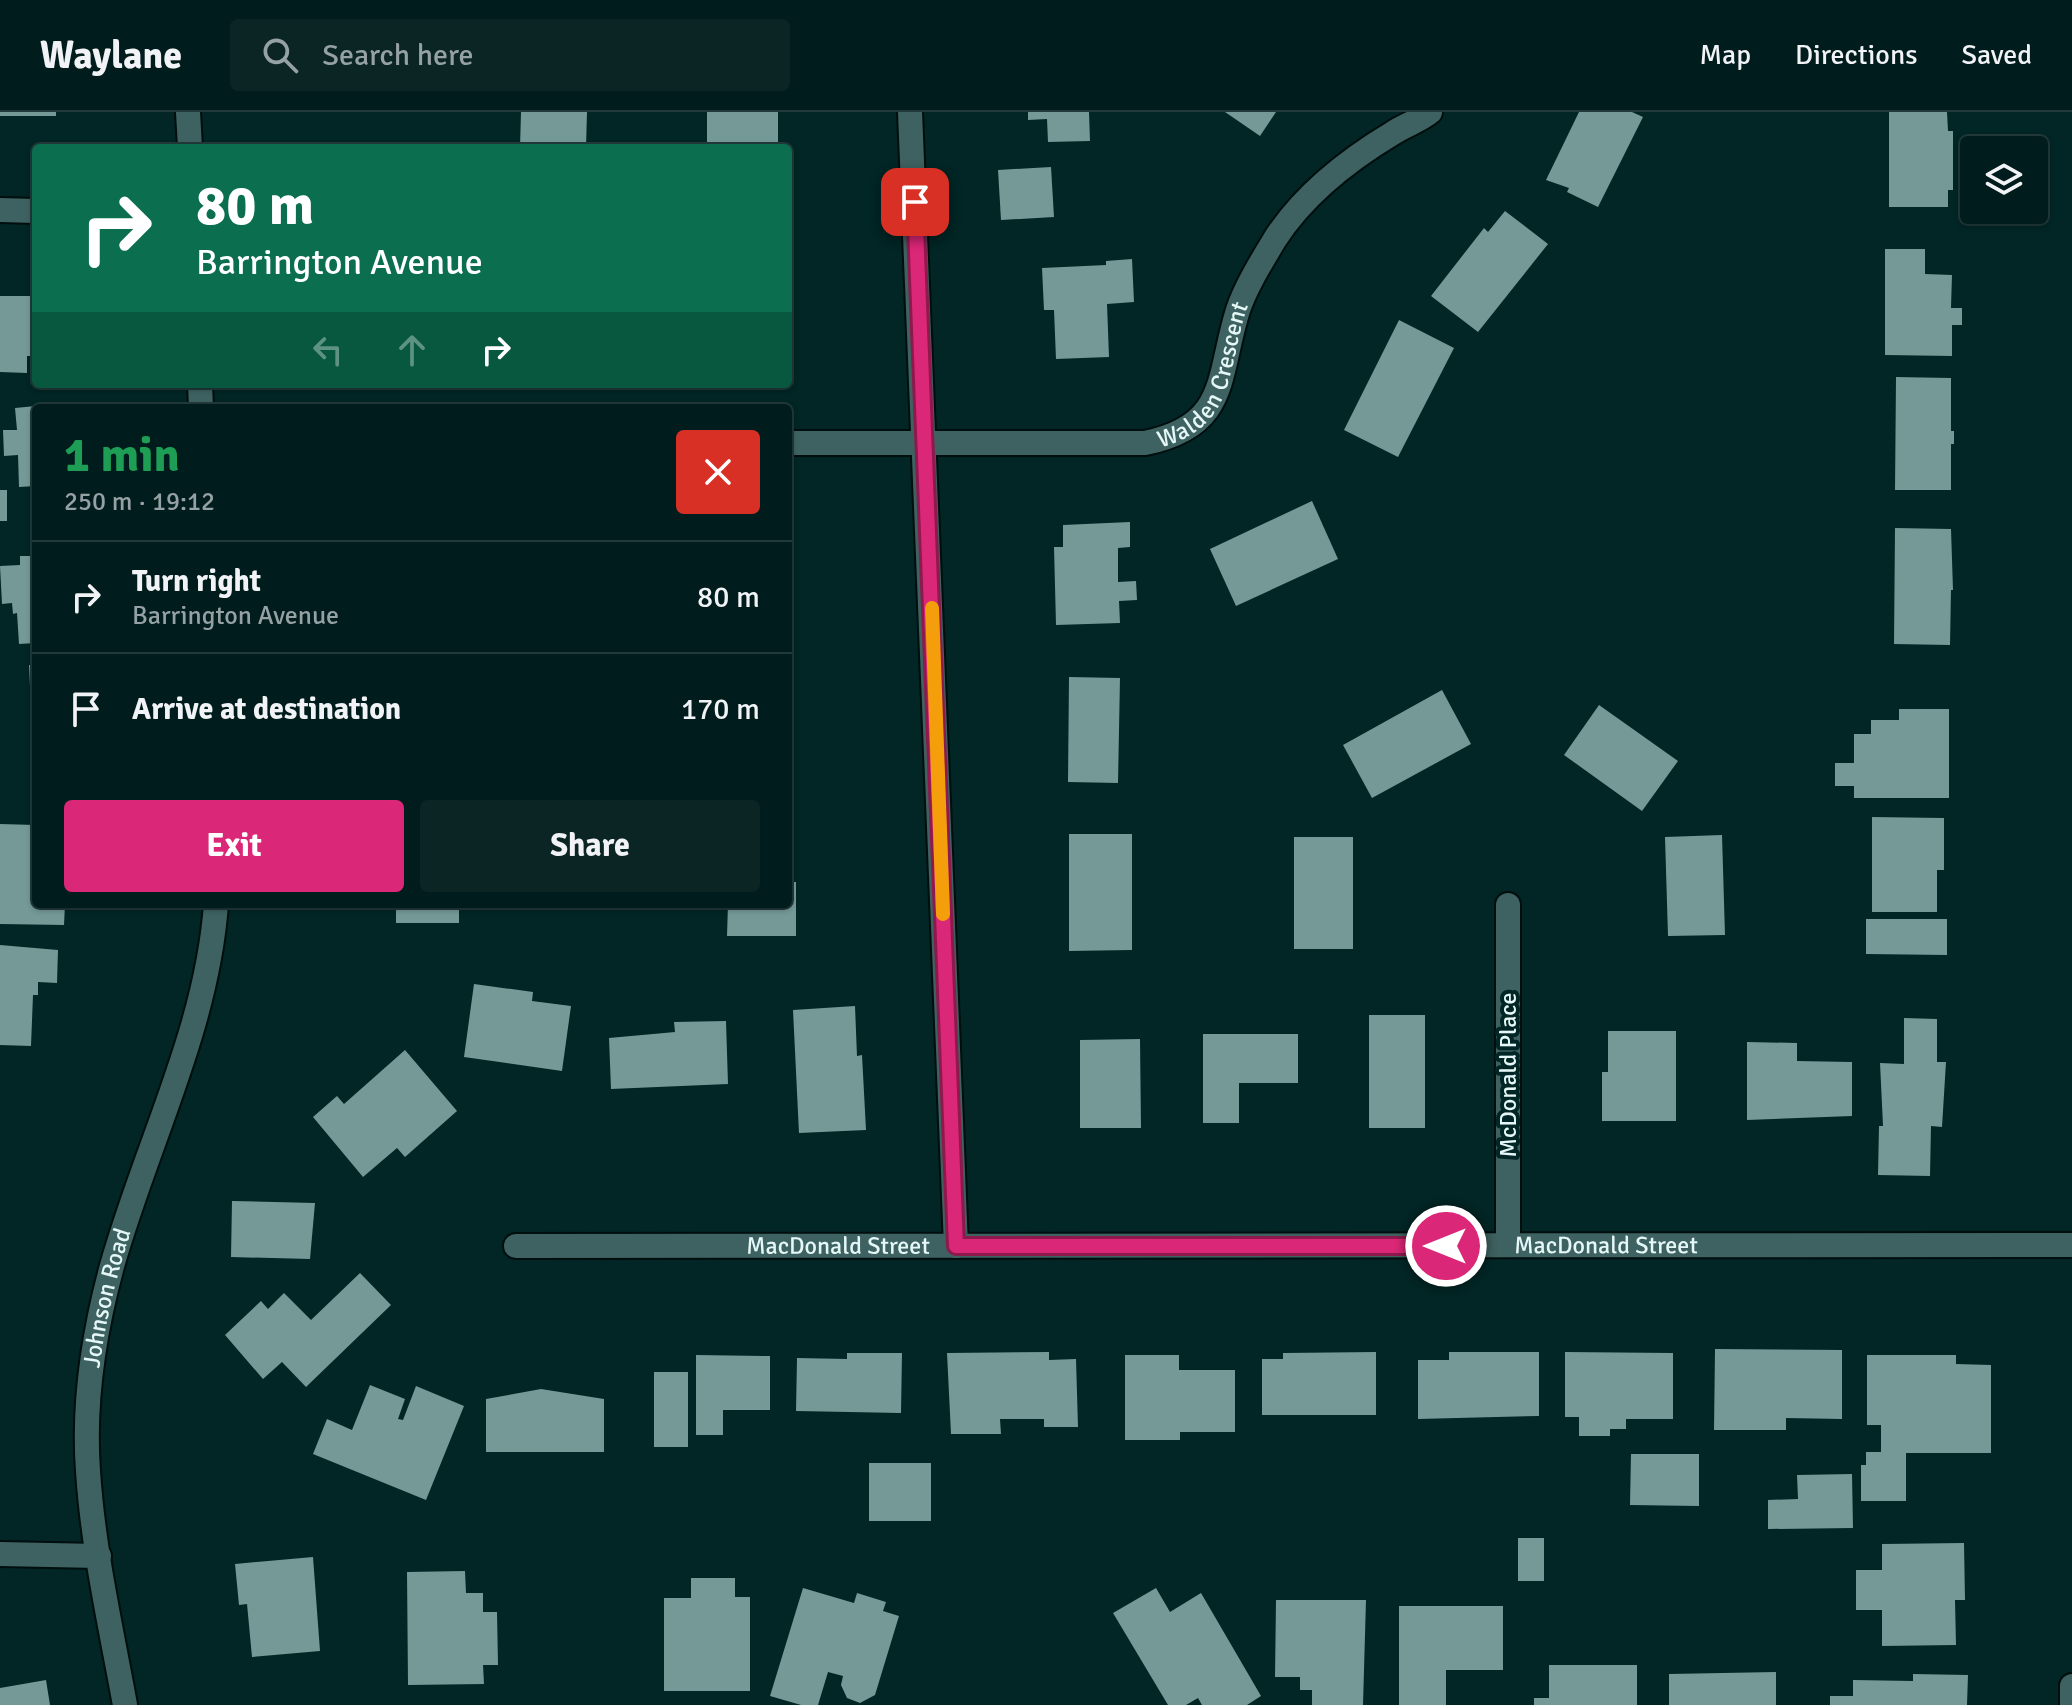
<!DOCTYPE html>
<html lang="en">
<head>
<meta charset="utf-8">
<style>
	:root { --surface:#011c1c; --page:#0b2525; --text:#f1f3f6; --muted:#96a1a3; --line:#233a3b; --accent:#db2777 }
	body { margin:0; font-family:Signika,sans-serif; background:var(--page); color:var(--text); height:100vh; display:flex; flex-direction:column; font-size:30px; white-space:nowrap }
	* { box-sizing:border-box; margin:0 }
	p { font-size:26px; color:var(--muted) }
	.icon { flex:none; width:44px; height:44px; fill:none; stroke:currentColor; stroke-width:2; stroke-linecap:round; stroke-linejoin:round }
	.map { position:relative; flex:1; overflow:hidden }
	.side { position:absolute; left:32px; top:292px; width:760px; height:504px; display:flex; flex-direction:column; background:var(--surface); border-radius:8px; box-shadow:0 2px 6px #0004,0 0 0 2px var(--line) }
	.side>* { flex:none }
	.banner { position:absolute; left:32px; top:32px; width:760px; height:244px; border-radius:8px; box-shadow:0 2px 6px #0004,0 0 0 2px var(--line); background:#0b6e4f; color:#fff; overflow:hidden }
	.controls { position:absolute; left:1960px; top:24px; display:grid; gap:16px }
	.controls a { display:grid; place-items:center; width:88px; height:88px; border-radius:8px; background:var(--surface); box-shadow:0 2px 6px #0004,0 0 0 2px var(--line); font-size:40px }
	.pin { position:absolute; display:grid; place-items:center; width:68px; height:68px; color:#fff; margin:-34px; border-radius:16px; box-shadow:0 4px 12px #0006 }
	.me { position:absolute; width:88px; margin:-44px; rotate:270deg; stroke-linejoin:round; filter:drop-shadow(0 0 6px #0008) }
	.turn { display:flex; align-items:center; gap:28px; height:168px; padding:0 32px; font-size:36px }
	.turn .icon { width:104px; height:104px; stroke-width:2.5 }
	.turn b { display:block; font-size:56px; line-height:68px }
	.lanes { display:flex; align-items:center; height:76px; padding:0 32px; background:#0003; justify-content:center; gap:40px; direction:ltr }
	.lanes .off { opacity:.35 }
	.round { display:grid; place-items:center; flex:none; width:84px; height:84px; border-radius:8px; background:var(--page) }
	.overview { display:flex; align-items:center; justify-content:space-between; height:136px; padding:0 32px }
	h1 { font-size:48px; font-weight:800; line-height:60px; color:#1e9e55 }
	.cta { display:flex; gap:16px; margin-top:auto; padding:16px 32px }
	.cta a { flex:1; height:92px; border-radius:8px; background:var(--accent); color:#fff; font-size:32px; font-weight:800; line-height:92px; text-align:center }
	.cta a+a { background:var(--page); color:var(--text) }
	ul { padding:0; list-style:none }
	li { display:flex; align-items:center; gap:24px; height:112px; padding:0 32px; border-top:2px solid var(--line) }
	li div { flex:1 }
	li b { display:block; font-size:30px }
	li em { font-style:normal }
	header { display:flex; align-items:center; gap:48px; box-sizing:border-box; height:112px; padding:0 40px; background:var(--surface); border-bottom:2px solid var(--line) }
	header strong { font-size:38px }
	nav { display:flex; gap:44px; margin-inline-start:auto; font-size:28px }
	.search { width:560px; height:72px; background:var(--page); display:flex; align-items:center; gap:20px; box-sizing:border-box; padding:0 28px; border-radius:8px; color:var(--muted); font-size:30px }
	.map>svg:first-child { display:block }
</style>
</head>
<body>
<header>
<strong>Waylane</strong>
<div class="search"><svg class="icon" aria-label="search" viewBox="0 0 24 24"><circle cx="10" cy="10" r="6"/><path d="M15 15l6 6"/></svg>Search here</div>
<nav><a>Map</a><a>Directions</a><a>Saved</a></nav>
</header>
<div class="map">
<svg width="2072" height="1593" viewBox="0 0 2072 1593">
	<rect width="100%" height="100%" fill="#012625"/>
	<g fill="#749997">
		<rect x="0" y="0" width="56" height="4"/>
		<path d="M 521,0 L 587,0 L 586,36 L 520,36 Z"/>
		<rect x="707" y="0" width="71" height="36"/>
		<path d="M 1028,0 L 1089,0 L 1090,29 L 1048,30 L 1047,7 L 1028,8 Z"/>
		<path d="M 1225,0 L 1276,0 L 1260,24 Z"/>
		<path d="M 1579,0 L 1632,0 L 1643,5 L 1598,95 L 1567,80 L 1569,76 L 1546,68 Z"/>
		<path d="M 1889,0 L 1947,0 L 1948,19 L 1953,19 L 1953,78 L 1948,78 L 1948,95 L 1889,95 Z"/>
		<path d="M 1051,55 L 1054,105 L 1001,108 L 998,58 Z"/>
		<path d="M 1505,99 L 1548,132 L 1478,220 L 1431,184 L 1484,116 L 1488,120 Z"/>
		<path d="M 1885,137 L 1925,137 L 1925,162 L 1952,163 L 1951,196 L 1962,196 L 1962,213 L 1952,213 L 1952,244 L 1885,243 Z"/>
		<path d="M 1132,147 L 1134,190 L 1107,192 L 1109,245 L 1056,247 L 1054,198 L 1044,198 L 1042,156 L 1106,153 L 1106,149 Z"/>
		<path d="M 0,184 L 36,184 L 36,244 L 27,244 L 27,261 L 0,260 Z"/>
		<path d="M 1399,208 L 1454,236 L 1398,345 L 1344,318 Z"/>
		<path d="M 1896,265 L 1951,266 L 1951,319 L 1954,319 L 1954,332 L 1951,332 L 1951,378 L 1895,378 Z"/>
		<path d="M 71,292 L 71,296 L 49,296 L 49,294 Z"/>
		<path d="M 36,294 L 36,374 L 19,375 L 18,343 L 4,344 L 3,318 L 17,318 L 15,296 Z"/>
		<rect x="0" y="378" width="7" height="31"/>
		<path d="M 1312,389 L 1338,447 L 1236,494 L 1210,437 Z"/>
		<path d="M 1130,410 L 1130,435 L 1118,436 L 1118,470 L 1136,469 L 1137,488 L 1119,489 L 1120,511 L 1056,513 L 1054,435 L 1063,435 L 1063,413 Z"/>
		<path d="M 1895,416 L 1951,417 L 1953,478 L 1951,478 L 1950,533 L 1894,532 Z"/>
		<path d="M 20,444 L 36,444 L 36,531 L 19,532 L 17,501 L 13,502 L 12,491 L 2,492 L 0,454 L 20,453 Z"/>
		<path d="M 29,553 L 36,553 L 36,640 L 33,640 Z"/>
		<path d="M 1069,565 L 1120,566 L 1118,671 L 1068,670 Z"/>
		<path d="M 1442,578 L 1471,632 L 1372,686 L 1343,633 Z"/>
		<path d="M 1599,593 L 1678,649 L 1642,699 L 1564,643 Z"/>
		<path d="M 1899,597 L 1949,597 L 1949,686 L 1854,686 L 1854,674 L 1835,674 L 1835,651 L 1854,651 L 1854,622 L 1871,622 L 1871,608 L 1899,608 Z"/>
		<path d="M 1872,705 L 1944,706 L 1944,758 L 1937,758 L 1937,800 L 1872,800 Z"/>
		<path d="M 0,712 L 36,713 L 36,792 L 65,792 L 64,813 L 0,812 Z"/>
		<path d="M 1069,722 L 1132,722 L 1132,838 L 1069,839 Z"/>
		<path d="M 1722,723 L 1725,823 L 1668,824 L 1665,725 Z"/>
		<rect x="1294" y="725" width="59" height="112"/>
		<path d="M 788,770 L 796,770 L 796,824 L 727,824 L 728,792 L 788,792 Z"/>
		<rect x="396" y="792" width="63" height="19"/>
		<path d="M 1866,807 L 1947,807 L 1947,843 L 1866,842 Z"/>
		<path d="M 0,833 L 58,838 L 57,871 L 38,870 L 38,883 L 33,883 L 31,934 L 0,933 Z"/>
		<path d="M 474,872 L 533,880 L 532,889 L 571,894 L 562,959 L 464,945 Z"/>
		<path d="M 855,894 L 857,944 L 862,943 L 866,1018 L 799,1021 L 793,898 Z"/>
		<rect x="1369" y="903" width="56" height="113"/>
		<path d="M 1904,906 L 1937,907 L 1937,950 L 1946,950 L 1942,1015 L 1931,1014 L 1930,1064 L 1878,1063 L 1879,1014 L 1883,1014 L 1880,951 L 1904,952 Z"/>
		<path d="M 726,909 L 728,972 L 611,977 L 609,926 L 675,920 L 674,910 Z"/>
		<path d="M 1608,919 L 1676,919 L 1676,1009 L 1602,1009 L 1602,960 L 1608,960 Z"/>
		<path d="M 1203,922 L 1298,922 L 1298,971 L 1239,971 L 1239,1011 L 1203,1011 Z"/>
		<path d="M 1140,927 L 1141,1016 L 1080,1016 L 1080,928 Z"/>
		<path d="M 1747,930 L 1797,931 L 1797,949 L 1852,950 L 1852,1004 L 1747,1008 Z"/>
		<path d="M 405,938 L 457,999 L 405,1045 L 397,1036 L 363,1065 L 313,1005 L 337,984 L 344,992 Z"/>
		<path d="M 232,1089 L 315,1091 L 310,1147 L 231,1145 Z"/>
		<path d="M 360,1161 L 391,1193 L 306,1275 L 282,1250 L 263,1267 L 225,1223 L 261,1189 L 268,1197 L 284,1181 L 311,1208 Z"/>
		<path d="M 1715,1237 L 1842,1238 L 1842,1307 L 1786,1306 L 1786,1318 L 1714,1318 Z"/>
		<path d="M 1049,1240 L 1049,1248 L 1076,1247 L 1078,1315 L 1044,1315 L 1044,1307 L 1000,1307 L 1001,1322 L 951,1322 L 947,1241 Z"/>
		<path d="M 1376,1240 L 1376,1303 L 1262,1303 L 1262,1247 L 1283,1247 L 1283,1241 Z"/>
		<path d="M 1449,1240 L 1539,1240 L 1539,1304 L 1418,1307 L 1418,1248 L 1449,1248 Z"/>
		<path d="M 1565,1240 L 1673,1241 L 1673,1307 L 1626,1307 L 1626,1317 L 1610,1317 L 1610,1324 L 1579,1324 L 1579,1305 L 1565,1305 Z"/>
		<path d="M 847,1241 L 902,1241 L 901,1301 L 796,1299 L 797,1246 L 847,1247 Z"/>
		<path d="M 696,1243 L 770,1244 L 770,1298 L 723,1298 L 723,1323 L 696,1323 Z"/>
		<path d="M 1125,1243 L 1179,1243 L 1179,1258 L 1235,1258 L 1235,1320 L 1180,1320 L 1180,1328 L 1125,1328 Z"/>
		<path d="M 1867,1243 L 1956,1243 L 1956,1252 L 1991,1253 L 1991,1341 L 1906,1341 L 1906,1389 L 1861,1389 L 1861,1353 L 1866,1353 L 1866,1340 L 1881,1340 L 1881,1313 L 1867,1313 Z"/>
		<rect x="654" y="1260" width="34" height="75"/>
		<path d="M 370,1273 L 405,1287 L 398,1307 L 403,1308 L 416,1274 L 464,1294 L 426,1388 L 313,1342 L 327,1307 L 352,1318 Z"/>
		<path d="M 541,1277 L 604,1287 L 604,1340 L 486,1340 L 486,1287 Z"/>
		<path d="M 1631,1342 L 1699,1342 L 1699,1394 L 1630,1393 Z"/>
		<rect x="869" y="1351" width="62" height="58"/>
		<path d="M 1852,1362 L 1853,1416 L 1768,1417 L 1768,1388 L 1798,1387 L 1797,1363 Z"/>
		<rect x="1518" y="1426" width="26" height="43"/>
		<path d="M 1964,1431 L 1965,1488 L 1955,1488 L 1956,1533 L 1882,1534 L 1882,1498 L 1856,1498 L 1856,1458 L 1882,1458 L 1882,1432 Z"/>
		<path d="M 313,1445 L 320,1539 L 252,1545 L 247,1492 L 239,1493 L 235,1452 Z"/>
		<path d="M 465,1459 L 466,1481 L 483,1481 L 483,1500 L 497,1500 L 498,1553 L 483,1553 L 484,1572 L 408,1573 L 407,1460 Z"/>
		<path d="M 691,1466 L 735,1466 L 735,1485 L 750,1485 L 750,1579 L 664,1579 L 664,1486 L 691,1486 Z"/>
		<path d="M 803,1476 L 854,1491 L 857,1481 L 886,1490 L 883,1499 L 899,1504 L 875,1583 L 860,1591 L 847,1586 L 841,1573 L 843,1564 L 828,1560 L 818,1593 L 801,1593 L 770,1584 Z"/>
		<path d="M 1156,1476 L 1170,1500 L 1201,1481 L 1261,1584 L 1247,1593 L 1202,1593 L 1198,1586 L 1186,1593 L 1168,1593 L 1113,1501 Z"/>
		<path d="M 1276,1488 L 1366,1488 L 1363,1593 L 1312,1593 L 1312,1578 L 1300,1578 L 1300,1565 L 1275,1565 Z"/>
		<path d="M 1399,1494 L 1503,1494 L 1503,1558 L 1446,1558 L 1446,1593 L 1399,1593 Z"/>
		<path d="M 1549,1553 L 1637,1553 L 1637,1593 L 1534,1593 L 1534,1586 L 1549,1586 Z"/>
		<path d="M 1776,1560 L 1776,1593 L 1669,1593 L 1669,1562 Z"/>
		<path d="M 1913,1562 L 1968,1563 L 1967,1593 L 1830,1593 L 1830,1584 L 1853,1584 L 1853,1568 L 1913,1569 Z"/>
		<path d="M 46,1568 L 50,1593 L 0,1593 L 0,1576 Z"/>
	</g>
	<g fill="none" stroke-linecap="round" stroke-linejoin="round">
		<g stroke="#000e0d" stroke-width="28">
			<g id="minor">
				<path d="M 910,0 L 956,1134"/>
				<path d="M 0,98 L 36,99"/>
				<path id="s1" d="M 788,331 L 1145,331 C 1229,314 1217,265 1238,198 C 1246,174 1262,149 1275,127 C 1304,82 1348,48 1393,21 C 1405,13 1419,9 1430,0"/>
				<path d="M 1508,793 L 1508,1133"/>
				<path id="s2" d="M 516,1134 L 2072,1133"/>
				<path d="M 0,1442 L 99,1444"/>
				<path d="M 2072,1593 L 2072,1574"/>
			</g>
		</g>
		<g stroke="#000e0d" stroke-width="28">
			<g id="secondary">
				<path d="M 188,0 L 190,36"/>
				<path d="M 200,272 L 201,296"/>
				<path id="s3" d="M 125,1593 C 111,1516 93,1437 88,1359 C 83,1290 94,1220 112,1154 C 146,1033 207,918 216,792"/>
			</g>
		</g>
		<use href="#minor" stroke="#3e6261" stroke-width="24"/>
		<use href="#secondary" stroke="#3e6261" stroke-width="24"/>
	</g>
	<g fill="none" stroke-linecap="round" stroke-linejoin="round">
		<g stroke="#8e194d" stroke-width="20">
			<path id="route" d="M 915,90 L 956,1134 L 1446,1134"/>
		</g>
		<use href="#route" stroke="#db2777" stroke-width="14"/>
		<path stroke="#f59e0b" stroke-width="14" d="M 932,496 L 943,802"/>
	</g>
	<g text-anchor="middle" stroke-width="8" stroke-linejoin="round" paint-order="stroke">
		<g font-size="24" fill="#e5f8f7" stroke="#012625">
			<text dy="8" stroke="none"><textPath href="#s1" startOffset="456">Walden Crescent</textPath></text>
			<text transform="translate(1508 963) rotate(-90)" y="8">McDonald Place</text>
			<text dy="8" stroke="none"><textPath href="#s2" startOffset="1090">MacDonald Street</textPath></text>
			<text dy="8" stroke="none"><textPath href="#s2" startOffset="322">MacDonald Street</textPath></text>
			<text dy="8" stroke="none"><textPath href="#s3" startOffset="412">Johnson Road</textPath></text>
		</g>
	</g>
</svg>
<div class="controls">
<a><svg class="icon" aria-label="layers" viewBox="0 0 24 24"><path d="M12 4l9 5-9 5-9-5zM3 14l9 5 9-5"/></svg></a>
</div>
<div class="pin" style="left:915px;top:90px;background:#d93025"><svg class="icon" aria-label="arrive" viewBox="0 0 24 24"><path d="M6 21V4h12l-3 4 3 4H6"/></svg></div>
<svg class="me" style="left:1446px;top:1134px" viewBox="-20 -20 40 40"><circle r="17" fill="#db2777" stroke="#fff" stroke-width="3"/><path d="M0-11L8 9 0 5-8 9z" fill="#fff"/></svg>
<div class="banner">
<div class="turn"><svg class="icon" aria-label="right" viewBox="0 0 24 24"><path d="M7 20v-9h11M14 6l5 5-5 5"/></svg><div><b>80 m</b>Barrington Avenue</div></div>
<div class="lanes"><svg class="icon off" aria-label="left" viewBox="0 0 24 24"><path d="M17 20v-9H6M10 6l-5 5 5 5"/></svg><svg class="icon off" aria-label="ahead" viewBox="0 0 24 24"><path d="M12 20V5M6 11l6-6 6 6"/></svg><svg class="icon" aria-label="right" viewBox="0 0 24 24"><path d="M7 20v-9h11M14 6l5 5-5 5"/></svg></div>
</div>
<section class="side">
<div class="overview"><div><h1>1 min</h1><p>250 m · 19:12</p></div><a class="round" style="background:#d93025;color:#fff"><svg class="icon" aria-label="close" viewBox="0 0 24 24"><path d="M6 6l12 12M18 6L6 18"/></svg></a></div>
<ul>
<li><svg class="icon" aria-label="right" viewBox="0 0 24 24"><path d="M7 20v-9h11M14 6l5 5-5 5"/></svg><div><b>Turn right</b><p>Barrington Avenue</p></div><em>80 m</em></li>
<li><svg class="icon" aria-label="arrive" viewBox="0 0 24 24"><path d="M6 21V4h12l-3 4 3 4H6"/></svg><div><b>Arrive at destination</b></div><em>170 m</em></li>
</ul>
<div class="cta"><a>Exit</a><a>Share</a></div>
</section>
</div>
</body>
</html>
